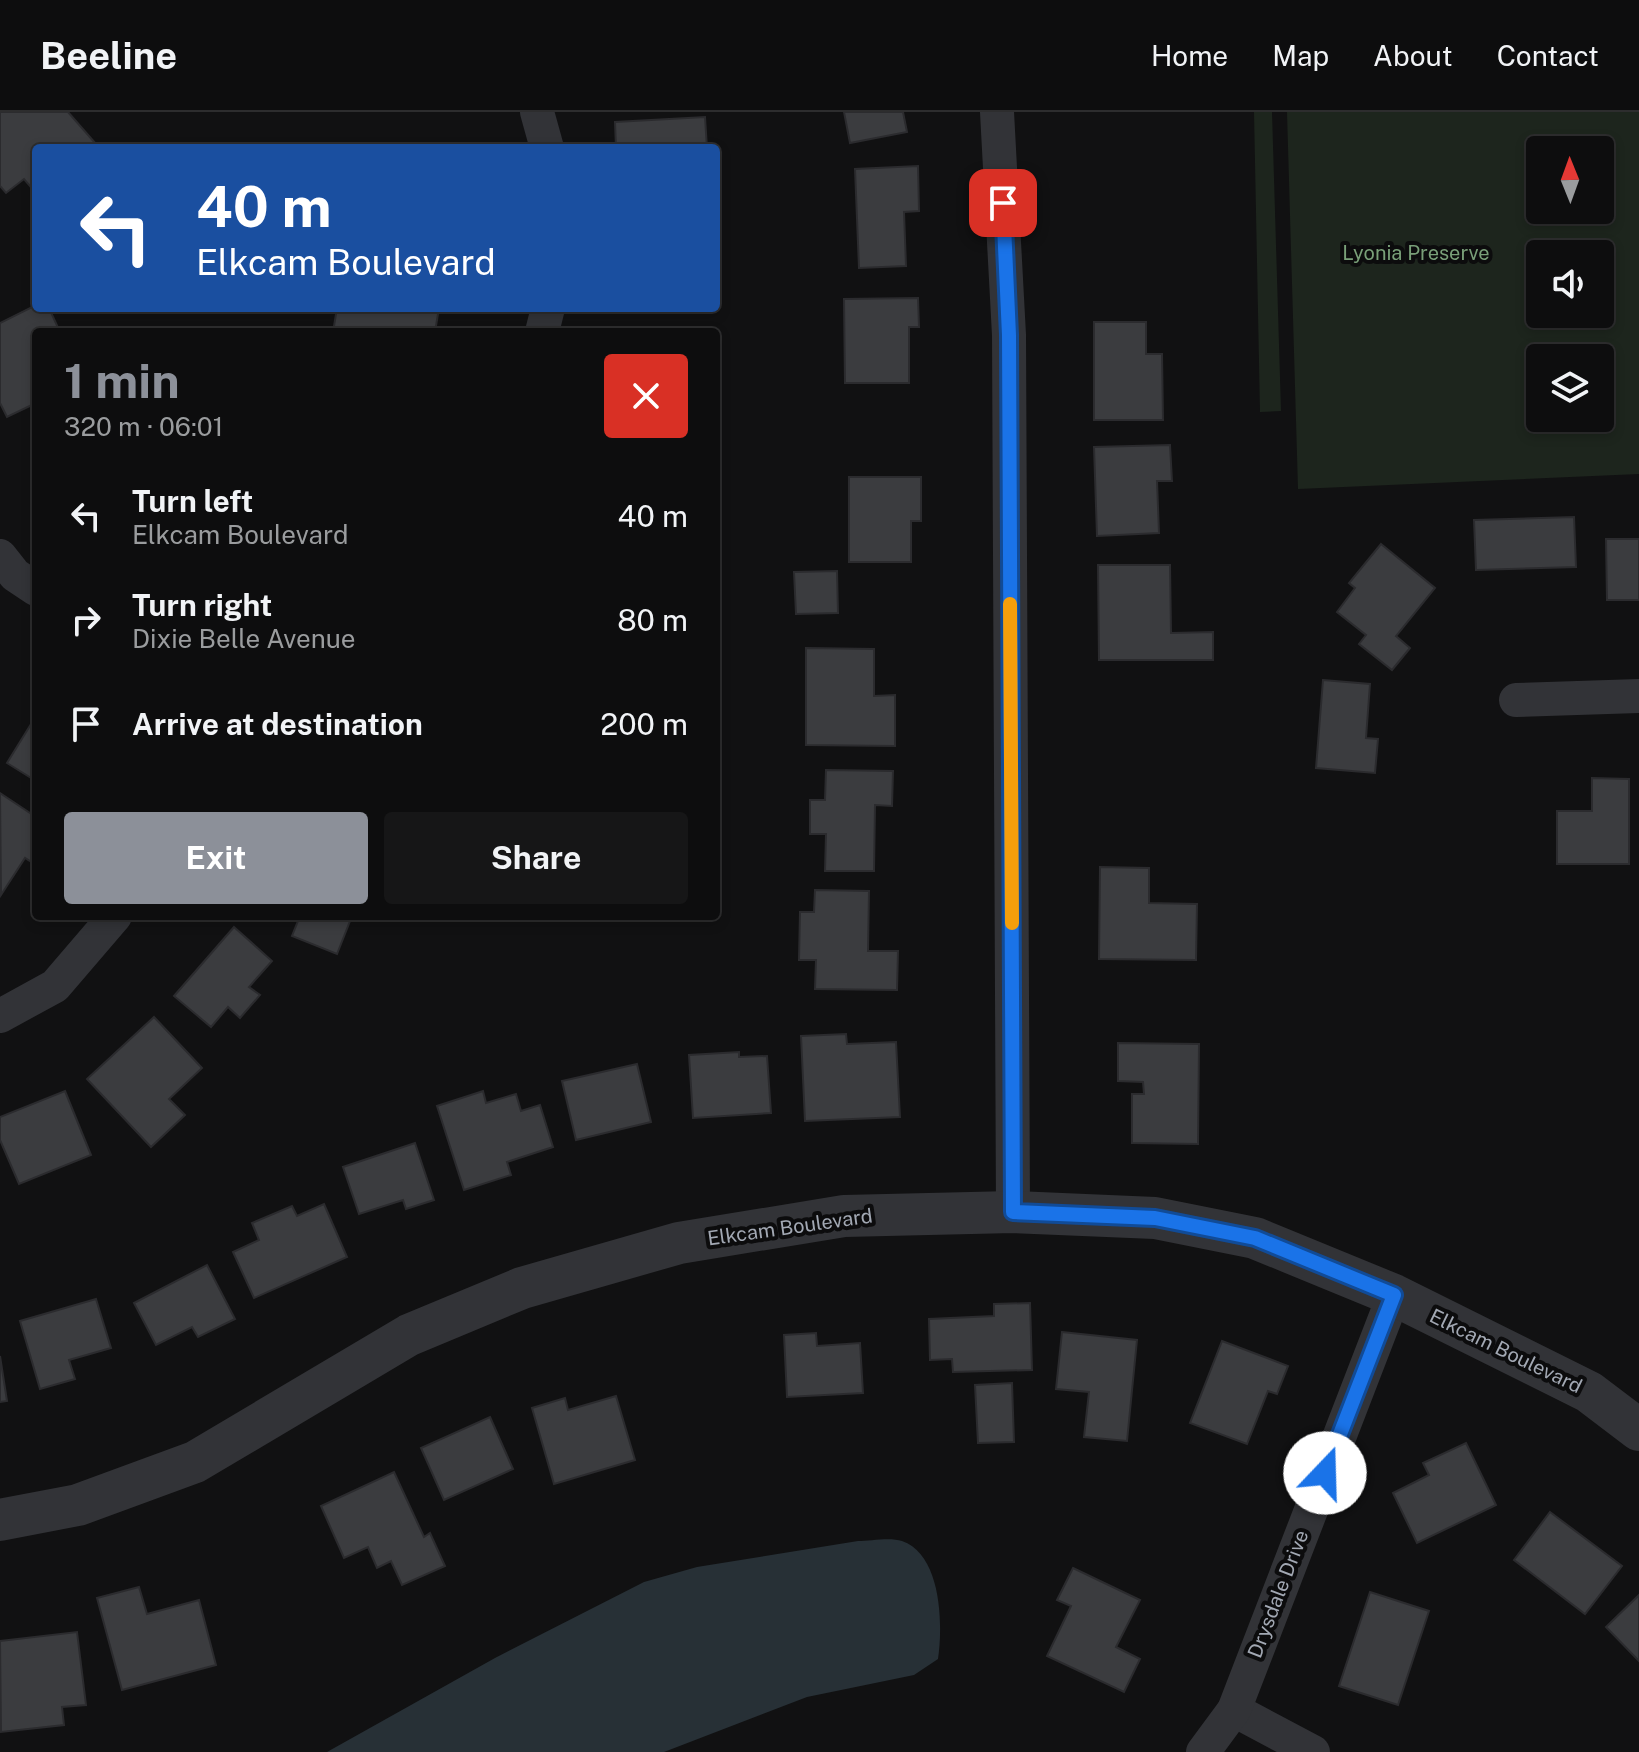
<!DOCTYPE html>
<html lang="en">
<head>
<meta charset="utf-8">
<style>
	:root { --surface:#0d0d0e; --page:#161617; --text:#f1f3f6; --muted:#9a9c9e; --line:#2d2d2e; --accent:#8c9099 }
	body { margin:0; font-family:"Public Sans",sans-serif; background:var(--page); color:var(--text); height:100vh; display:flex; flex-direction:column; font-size:30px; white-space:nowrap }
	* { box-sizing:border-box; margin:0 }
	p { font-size:26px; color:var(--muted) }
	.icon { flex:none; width:44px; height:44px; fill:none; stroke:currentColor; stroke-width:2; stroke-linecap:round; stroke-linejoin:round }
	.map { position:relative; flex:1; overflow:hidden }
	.panel { position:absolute; left:32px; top:216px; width:688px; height:592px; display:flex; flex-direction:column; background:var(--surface); border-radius:8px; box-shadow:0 4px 12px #0003,0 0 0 2px var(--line) }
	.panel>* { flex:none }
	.guide { position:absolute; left:32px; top:32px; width:688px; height:168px; border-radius:8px; box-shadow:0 4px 12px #0003,0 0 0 2px var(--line); background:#1a4fa0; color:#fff; overflow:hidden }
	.needle { width:52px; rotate:359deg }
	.fabs { position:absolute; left:1526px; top:24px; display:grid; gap:16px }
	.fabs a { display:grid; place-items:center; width:88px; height:88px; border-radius:8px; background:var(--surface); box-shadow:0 4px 12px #0003,0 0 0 2px var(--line); font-size:40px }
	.pin { position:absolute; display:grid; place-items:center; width:68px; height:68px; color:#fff; margin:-34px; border-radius:16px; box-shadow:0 4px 12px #0006 }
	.me { position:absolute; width:88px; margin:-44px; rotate:21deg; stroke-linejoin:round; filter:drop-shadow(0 0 6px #0008) }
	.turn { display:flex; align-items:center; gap:28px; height:168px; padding:0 32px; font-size:36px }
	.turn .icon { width:104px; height:104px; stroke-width:2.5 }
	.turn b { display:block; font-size:56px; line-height:68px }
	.round { display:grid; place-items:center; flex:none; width:84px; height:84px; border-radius:8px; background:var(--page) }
	.headline { display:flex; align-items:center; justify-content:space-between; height:136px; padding:0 32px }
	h1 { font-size:48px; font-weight:700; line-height:60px; color:var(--accent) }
	.primary-button { display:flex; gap:16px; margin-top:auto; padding:16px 32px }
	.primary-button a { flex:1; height:92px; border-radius:8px; background:var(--accent); color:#fff; font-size:32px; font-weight:700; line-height:92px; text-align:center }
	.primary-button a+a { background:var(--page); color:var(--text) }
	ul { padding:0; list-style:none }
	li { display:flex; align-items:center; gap:24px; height:104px; padding:0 32px }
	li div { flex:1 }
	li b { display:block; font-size:30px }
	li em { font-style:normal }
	header { display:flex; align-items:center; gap:48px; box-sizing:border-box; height:112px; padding:0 40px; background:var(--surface); border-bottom:2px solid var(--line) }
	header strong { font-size:38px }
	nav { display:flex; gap:44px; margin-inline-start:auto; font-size:28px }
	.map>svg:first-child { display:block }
</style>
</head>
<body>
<header>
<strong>Beeline</strong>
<nav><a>Home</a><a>Map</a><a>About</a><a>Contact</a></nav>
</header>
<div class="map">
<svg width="1639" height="1640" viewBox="0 0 1639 1640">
	<rect width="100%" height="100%" fill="#111112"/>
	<g fill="#1d251d" fill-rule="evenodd">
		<path d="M 1254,0 L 1272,0 L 1281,299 L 1260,300 Z"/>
		<path d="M 1287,0 L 1639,0 L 1639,362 L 1298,377 ZM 1540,38 L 1600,38 L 1600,98 L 1540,98 ZM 1540,142 L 1600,142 L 1600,202 L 1540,202 ZM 1540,246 L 1600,246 L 1600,306 L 1540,306 Z"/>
	</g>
	<path fill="#273036" d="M 858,1429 C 870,1429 890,1425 902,1429 C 942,1443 943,1513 938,1547 L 914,1563 L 807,1585 L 664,1640 L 327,1640 L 495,1546 L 644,1470 L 697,1455 Z"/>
	<g fill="#3b3c3f" stroke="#2b2b2e" stroke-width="2">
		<path d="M 0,0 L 68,0 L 96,32 L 92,36 L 36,36 L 36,81 L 24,67 L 6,81 L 0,74 Z"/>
		<path d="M 844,0 L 903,0 L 907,20 L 850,31 Z"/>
		<path d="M 705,5 L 707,36 L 616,36 L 615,10 Z"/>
		<path d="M 918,54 L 919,99 L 904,100 L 906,154 L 859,156 L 855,57 Z"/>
		<path d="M 918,186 L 919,215 L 909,215 L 909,271 L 845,271 L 844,187 Z"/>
		<path d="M 36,193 L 36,196 L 49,196 L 60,220 L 36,220 L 36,291 L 7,305 L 0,291 L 0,211 Z"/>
		<path d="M 337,196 L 439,196 L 435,220 L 333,220 Z"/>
		<path d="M 624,196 L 702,196 L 702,200 Z"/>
		<path d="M 1094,210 L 1146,210 L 1146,242 L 1162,242 L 1163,308 L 1094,308 Z"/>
		<path d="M 1170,333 L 1172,369 L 1157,369 L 1159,421 L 1097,424 L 1094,335 Z"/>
		<path d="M 849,365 L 921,365 L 921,409 L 911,409 L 911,450 L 849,450 Z"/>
		<path d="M 1574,405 L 1576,455 L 1476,458 L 1474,408 Z"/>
		<path d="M 1606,427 L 1639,427 L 1639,488 L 1607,488 Z"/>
		<path d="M 1381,432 L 1435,476 L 1396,524 L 1410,536 L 1392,558 L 1359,532 L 1366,523 L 1337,500 L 1355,476 L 1349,471 Z"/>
		<path d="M 1098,453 L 1170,453 L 1171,521 L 1213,520 L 1213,548 L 1099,548 Z"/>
		<path d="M 837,459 L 838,501 L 796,502 L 794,460 Z"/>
		<path d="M 806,536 L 874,537 L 874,584 L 895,583 L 895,634 L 806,633 Z"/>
		<path d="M 1323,568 L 1370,572 L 1366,626 L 1378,627 L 1375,661 L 1316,656 Z"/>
		<path d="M 36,604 L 36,669 L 7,651 Z"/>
		<path d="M 826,658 L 893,659 L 892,694 L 875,693 L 874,759 L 825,759 L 826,722 L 810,722 L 810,688 L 825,688 Z"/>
		<path d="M 1592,666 L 1629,667 L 1629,752 L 1557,752 L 1557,699 L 1592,699 Z"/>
		<path d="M 0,681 L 36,705 L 36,753 L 25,746 L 1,783 Z"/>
		<path d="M 1100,755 L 1149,756 L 1149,791 L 1197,792 L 1196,848 L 1099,847 Z"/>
		<path d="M 815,778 L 869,779 L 868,839 L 898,839 L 897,878 L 815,877 L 816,848 L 799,848 L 800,800 L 814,800 Z"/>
		<path d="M 300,804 L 352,804 L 337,842 L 292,824 Z"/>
		<path d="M 234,815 L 272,849 L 249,875 L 260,883 L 240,906 L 228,895 L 211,915 L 174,884 Z"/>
		<path d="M 154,905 L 202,956 L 169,987 L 185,1003 L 151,1035 L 87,967 Z"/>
		<path d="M 846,922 L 847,932 L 896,930 L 900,1005 L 805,1009 L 801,924 Z"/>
		<path d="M 1118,931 L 1199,932 L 1198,1032 L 1132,1031 L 1132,982 L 1144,982 L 1143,970 L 1118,969 Z"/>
		<path d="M 739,940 L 739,945 L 767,944 L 771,1001 L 693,1006 L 689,943 Z"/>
		<path d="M 637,952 L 651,1010 L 576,1028 L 562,969 Z"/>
		<path d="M 65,979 L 91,1043 L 19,1072 L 0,1028 L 0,1005 Z"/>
		<path d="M 483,979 L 486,991 L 516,982 L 521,999 L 540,993 L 553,1035 L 507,1050 L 511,1063 L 464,1078 L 437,994 Z"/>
		<path d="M 415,1031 L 434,1088 L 406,1097 L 403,1088 L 359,1102 L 343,1055 Z"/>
		<path d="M 324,1092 L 347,1145 L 254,1186 L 233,1140 L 259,1128 L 252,1111 L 292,1094 L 297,1104 Z"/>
		<path d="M 207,1153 L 235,1207 L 198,1225 L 192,1215 L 156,1233 L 134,1191 Z"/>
		<path d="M 96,1187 L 111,1236 L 69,1248 L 75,1267 L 40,1277 L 20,1209 Z"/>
		<path d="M 1030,1191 L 1032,1258 L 953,1260 L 952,1247 L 930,1248 L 929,1207 L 994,1204 L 994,1192 Z"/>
		<path d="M 1062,1220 L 1137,1228 L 1127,1329 L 1084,1325 L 1089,1280 L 1056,1277 Z"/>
		<path d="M 816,1221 L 817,1234 L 860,1231 L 863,1281 L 787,1285 L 784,1223 Z"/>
		<path d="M 1222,1229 L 1288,1254 L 1277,1282 L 1268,1279 L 1247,1332 L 1190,1311 Z"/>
		<path d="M 0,1244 L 7,1289 L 0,1290 Z"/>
		<path d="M 1012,1271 L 1014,1330 L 978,1331 L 975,1273 Z"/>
		<path d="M 616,1284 L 635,1348 L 554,1372 L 532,1296 L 565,1286 L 568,1298 Z"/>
		<path d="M 490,1305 L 513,1357 L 444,1388 L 421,1336 Z"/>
		<path d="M 1466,1331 L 1496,1393 L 1417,1431 L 1393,1381 L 1429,1363 L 1423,1351 Z"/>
		<path d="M 394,1360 L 424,1425 L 430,1421 L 445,1454 L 402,1473 L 391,1449 L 377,1456 L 368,1435 L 344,1446 L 321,1394 Z"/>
		<path d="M 1550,1400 L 1622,1454 L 1585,1502 L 1514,1448 Z"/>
		<path d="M 1073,1456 L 1140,1488 L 1116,1535 L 1140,1547 L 1124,1580 L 1047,1544 L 1071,1494 L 1057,1488 Z"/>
		<path d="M 139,1475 L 147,1502 L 199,1488 L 216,1553 L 122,1578 L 97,1486 Z"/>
		<path d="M 1370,1480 L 1429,1499 L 1398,1593 L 1339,1574 Z"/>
		<path d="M 1639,1483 L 1639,1549 L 1606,1515 Z"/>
		<path d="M 77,1520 L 86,1593 L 62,1595 L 64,1613 L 1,1620 L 0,1529 Z"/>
	</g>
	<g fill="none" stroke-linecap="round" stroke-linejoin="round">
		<g stroke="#323337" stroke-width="34">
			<path d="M 537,0 L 547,36"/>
			<path d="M 997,0 L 1009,223 L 1013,1100"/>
			<path d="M 542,220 L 548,196"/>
			<path d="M 0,444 L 15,463 L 36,477"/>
			<path d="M 1516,588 L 1639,584"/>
			<path d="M 0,904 L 55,874 L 115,804"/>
			<path d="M 1234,1598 L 1313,1640"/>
			<path d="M 1203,1640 L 1234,1598 L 1394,1183"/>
		</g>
		<path stroke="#323337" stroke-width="42" d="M 0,1408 L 78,1393 L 195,1350 L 409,1223 L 522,1176 L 679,1131 L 844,1104 L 1013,1100 L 1155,1106 L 1255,1126 L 1394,1183 L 1589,1280 L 1639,1318"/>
	</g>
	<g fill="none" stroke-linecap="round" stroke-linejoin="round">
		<g stroke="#114b97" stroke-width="20">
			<path id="route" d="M 1003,91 L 1009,223 L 1013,1100 L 1155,1106 L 1255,1126 L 1394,1183 L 1325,1361"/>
		</g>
		<use href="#route" stroke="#1a73e8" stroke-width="14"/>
		<path stroke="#f59e0b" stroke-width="14" d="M 1010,492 L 1012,811"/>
	</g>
	<g text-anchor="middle" stroke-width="8" stroke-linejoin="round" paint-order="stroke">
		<g font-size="20" fill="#799f78" stroke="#0c0c0d">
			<text x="1416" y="148">Lyonia Preserve</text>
		</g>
		<g font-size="20" fill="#a2a8b3" stroke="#0c0c0d">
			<text transform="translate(790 1115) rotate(-8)" y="7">Elkcam Boulevard</text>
			<text transform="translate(1506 1239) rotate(26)" y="7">Elkcam Boulevard</text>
			<text transform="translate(1278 1482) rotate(-69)" y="7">Drysdale Drive</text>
		</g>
	</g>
</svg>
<div class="fabs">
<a><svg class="needle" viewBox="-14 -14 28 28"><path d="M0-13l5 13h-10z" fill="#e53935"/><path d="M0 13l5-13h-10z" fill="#9a9c9e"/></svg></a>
<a><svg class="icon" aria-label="sound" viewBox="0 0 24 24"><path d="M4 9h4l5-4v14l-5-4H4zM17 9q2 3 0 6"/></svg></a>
<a><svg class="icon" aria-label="layers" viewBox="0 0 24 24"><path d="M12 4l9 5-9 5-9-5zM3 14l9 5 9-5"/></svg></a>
</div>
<div class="pin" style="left:1003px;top:91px;background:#d93025"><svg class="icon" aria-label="arrive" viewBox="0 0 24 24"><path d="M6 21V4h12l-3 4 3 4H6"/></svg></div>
<svg class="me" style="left:1325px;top:1361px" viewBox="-20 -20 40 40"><circle r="19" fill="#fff"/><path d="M0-13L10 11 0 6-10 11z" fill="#1a73e8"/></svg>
<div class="guide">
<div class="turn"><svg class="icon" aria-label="left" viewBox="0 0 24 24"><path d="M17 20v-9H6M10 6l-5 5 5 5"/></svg><div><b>40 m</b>Elkcam Boulevard</div></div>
</div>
<section class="panel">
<div class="headline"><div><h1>1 min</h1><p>320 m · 06:01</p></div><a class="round" style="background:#d93025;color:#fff"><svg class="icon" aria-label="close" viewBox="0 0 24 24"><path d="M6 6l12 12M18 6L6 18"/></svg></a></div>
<ul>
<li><svg class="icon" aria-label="left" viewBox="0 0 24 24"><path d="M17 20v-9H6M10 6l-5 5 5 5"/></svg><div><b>Turn left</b><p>Elkcam Boulevard</p></div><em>40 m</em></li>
<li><svg class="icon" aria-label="right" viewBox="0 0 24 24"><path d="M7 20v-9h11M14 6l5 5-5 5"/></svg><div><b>Turn right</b><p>Dixie Belle Avenue</p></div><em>80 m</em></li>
<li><svg class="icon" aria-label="arrive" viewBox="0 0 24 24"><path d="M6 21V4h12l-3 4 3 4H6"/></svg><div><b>Arrive at destination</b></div><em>200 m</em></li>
</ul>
<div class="primary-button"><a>Exit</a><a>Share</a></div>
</section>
</div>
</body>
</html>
